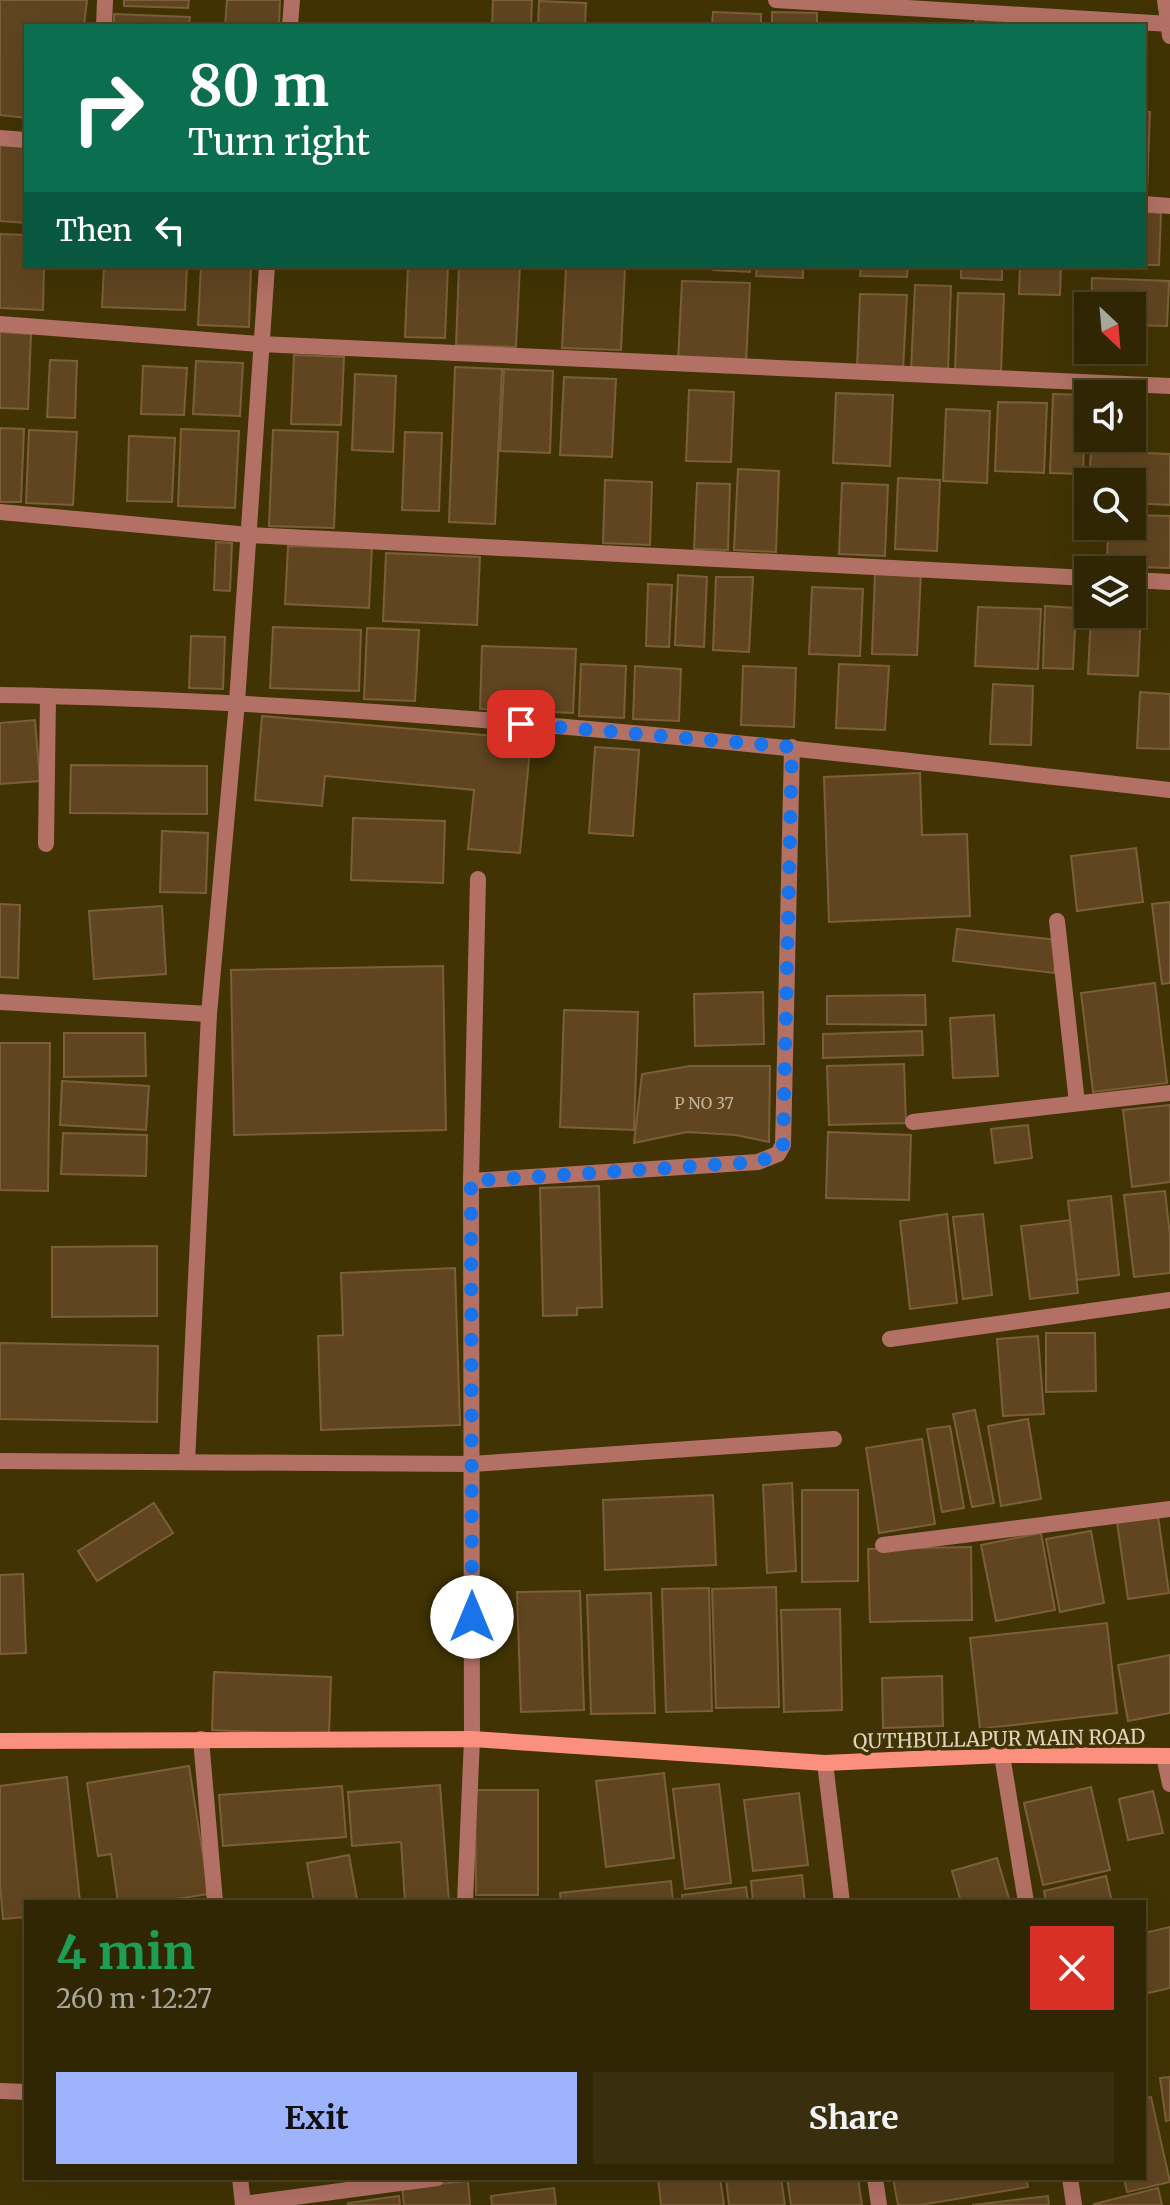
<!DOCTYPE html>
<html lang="en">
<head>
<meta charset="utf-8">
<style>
	:root { --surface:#312603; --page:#392e0d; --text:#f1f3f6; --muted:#a8a59a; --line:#4c4325; --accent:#9db4fd }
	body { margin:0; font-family:Merriweather,serif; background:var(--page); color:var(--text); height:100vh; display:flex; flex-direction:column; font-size:30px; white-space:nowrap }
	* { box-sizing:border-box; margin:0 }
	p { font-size:26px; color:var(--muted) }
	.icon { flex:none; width:44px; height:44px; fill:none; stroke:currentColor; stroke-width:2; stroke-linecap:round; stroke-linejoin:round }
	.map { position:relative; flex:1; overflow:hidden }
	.panel { position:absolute; left:24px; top:1900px; width:1122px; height:280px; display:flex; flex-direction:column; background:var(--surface); border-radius:0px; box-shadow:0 8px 32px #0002,0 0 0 2px var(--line) }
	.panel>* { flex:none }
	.top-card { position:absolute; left:24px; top:24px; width:1122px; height:244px; border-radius:0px; box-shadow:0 8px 32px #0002,0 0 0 2px var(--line); background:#0b6e4f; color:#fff; overflow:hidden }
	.needle { width:52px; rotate:154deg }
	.tools { position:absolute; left:1074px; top:292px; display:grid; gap:16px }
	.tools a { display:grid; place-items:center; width:72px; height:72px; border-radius:0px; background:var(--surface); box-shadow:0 8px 32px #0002,0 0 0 2px var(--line); font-size:40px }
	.pin { position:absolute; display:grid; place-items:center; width:68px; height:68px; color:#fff; margin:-34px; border-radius:16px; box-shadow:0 4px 12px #0006 }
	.me { position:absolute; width:88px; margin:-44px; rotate:0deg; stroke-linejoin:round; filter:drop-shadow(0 0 6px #0008) }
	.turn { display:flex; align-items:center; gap:28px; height:168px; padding:0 32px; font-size:36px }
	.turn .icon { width:104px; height:104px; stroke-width:2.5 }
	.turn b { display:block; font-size:56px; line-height:68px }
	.then { display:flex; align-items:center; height:76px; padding:0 32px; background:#0003; gap:16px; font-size:30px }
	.round { display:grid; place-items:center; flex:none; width:84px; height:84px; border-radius:0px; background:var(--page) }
	.head { display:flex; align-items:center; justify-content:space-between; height:136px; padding:0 32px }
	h1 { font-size:48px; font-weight:700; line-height:60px; color:#1e9e55 }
	.action { display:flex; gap:16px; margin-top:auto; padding:16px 32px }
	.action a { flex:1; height:92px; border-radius:0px; background:var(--accent); color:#111; font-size:32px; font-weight:700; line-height:92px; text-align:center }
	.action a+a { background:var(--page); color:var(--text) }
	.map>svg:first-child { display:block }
</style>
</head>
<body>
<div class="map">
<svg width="1170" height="2205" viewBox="0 0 1170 2205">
	<rect width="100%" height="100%" fill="#413304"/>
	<g fill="#614521" stroke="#7b5e3a" stroke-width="2">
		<path d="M 0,0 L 87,0 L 84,26 L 26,26 L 26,118 L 0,115 Z"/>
		<path d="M 124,0 L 189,0 L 188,8 L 124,6 Z"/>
		<path d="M 227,0 L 280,0 L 279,26 L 225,26 Z"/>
		<path d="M 493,0 L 532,0 L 531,26 L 492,26 Z"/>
		<path d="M 539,1 L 586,3 L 585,26 L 538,26 Z"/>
		<path d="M 713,12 L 761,14 L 761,26 L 712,26 Z"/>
		<path d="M 772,12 L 817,13 L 817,26 L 772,26 Z"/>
		<path d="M 114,14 L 190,17 L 189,26 L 114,26 Z"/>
		<path d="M 976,18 L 1026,20 L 1026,26 L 975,26 Z"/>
		<path d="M 1144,112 L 1150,112 L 1147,192 L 1144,192 Z"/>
		<path d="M 0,145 L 26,146 L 26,223 L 0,221 Z"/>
		<path d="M 1144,212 L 1161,213 L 1159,265 L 1144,265 Z"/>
		<path d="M 0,234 L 26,235 L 26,266 L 44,266 L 43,310 L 0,308 Z"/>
		<path d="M 104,266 L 187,266 L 185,310 L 102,307 Z"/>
		<path d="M 201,266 L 251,266 L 249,327 L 198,325 Z"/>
		<path d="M 408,266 L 448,266 L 445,338 L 405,337 Z"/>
		<path d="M 459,266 L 520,266 L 516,347 L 456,345 Z"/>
		<path d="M 713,266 L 750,266 L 750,272 L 713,270 Z"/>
		<path d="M 757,266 L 803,266 L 803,278 L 756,276 Z"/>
		<path d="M 861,266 L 908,266 L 907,277 L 860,276 Z"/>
		<path d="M 961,266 L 1002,266 L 1002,280 L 961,278 Z"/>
		<path d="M 1020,266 L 1061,266 L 1060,295 L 1019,294 Z"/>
		<path d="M 566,267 L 625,269 L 621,350 L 562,348 Z"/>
		<path d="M 1092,278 L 1169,281 L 1167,326 L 1132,325 L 1132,306 L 1091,306 Z"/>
		<path d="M 682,281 L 750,283 L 746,364 L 678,362 Z"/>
		<path d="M 915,285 L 951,286 L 948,371 L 911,370 Z"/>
		<path d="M 958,293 L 1004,294 L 1001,372 L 955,370 Z"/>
		<path d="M 860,294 L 907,295 L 903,370 L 857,368 Z"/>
		<path d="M 0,332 L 31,334 L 28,409 L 0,408 Z"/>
		<path d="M 294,355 L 344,357 L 341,425 L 291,424 Z"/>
		<path d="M 50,360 L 77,361 L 75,418 L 47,417 Z"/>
		<path d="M 196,361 L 243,363 L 240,416 L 193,414 Z"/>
		<path d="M 143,366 L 187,368 L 184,415 L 141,414 Z"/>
		<path d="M 455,367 L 502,369 L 495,524 L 449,522 Z"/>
		<path d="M 504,369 L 553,371 L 550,453 L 500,451 Z"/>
		<path d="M 355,374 L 396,376 L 393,452 L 352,450 Z"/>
		<path d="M 564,377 L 616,379 L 612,457 L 560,455 Z"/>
		<path d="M 689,390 L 734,392 L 731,462 L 686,461 Z"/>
		<path d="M 836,393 L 893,395 L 890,466 L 833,463 Z"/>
		<path d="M 1053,394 L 1086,395 L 1083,474 L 1050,473 Z"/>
		<path d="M 998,402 L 1047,403 L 1044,473 L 995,471 Z"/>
		<path d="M 946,409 L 990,411 L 987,483 L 943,481 Z"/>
		<path d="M 0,428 L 24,429 L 21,502 L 0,502 Z"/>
		<path d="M 181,429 L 239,431 L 235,508 L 178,506 Z"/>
		<path d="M 29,430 L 77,432 L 73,505 L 26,503 Z"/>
		<path d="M 273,430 L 338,432 L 334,528 L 269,526 Z"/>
		<path d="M 405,432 L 442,433 L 439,511 L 402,510 Z"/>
		<path d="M 129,436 L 175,438 L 172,502 L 127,501 Z"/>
		<path d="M 1091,451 L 1170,454 L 1170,505 L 1132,503 L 1132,482 L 1089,482 Z"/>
		<path d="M 738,469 L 779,471 L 776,552 L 734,550 Z"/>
		<path d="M 898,478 L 940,480 L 937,551 L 895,549 Z"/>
		<path d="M 605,480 L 652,482 L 650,545 L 603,543 Z"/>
		<path d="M 697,483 L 730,484 L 728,550 L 694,549 Z"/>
		<path d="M 842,483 L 888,485 L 885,556 L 839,554 Z"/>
		<path d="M 1132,515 L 1170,516 L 1170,568 L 1107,566 L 1108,526 L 1132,526 Z"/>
		<path d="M 216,542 L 232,543 L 230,591 L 214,590 Z"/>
		<path d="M 288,546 L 372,548 L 369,608 L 285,604 Z"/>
		<path d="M 386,553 L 480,557 L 477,625 L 383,621 Z"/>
		<path d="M 875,572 L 921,573 L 917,655 L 872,654 Z"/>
		<path d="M 678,575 L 707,577 L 704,647 L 675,645 Z"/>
		<path d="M 716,577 L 753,577 L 749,652 L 713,650 Z"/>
		<path d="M 648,584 L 672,585 L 669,647 L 646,646 Z"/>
		<path d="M 812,587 L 863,589 L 860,656 L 809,654 Z"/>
		<path d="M 1045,606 L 1076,608 L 1073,669 L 1043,668 Z"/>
		<path d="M 978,607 L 1041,609 L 1038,669 L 975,666 Z"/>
		<path d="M 1132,610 L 1141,611 L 1138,676 L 1088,674 L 1091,614 L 1132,614 Z"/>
		<path d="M 273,627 L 361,630 L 359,691 L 270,688 Z"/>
		<path d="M 367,628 L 419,630 L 415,701 L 364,699 Z"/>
		<path d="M 191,636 L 225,637 L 223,689 L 189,688 Z"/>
		<path d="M 482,646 L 576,649 L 573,713 L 480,709 Z"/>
		<path d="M 581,664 L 626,666 L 624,718 L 579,716 Z"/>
		<path d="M 839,664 L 889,666 L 885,730 L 836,728 Z"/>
		<path d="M 635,666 L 681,669 L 679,721 L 633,719 Z"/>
		<path d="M 743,666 L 796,668 L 794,727 L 741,725 Z"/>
		<path d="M 993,684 L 1033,686 L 1031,745 L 990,744 Z"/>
		<path d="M 1140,692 L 1170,694 L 1170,749 L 1137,748 Z"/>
		<path d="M 262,716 L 531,739 L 520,853 L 468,849 L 474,790 L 325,776 L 322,806 L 255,800 Z"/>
		<path d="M 35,720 L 40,781 L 0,784 L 0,723 Z"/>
		<path d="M 595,747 L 639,750 L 633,836 L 589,833 Z"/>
		<path d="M 71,765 L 207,766 L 207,814 L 70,813 Z"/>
		<path d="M 920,773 L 922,835 L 967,834 L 970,916 L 829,922 L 824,777 Z"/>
		<path d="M 353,818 L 445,821 L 443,883 L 351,880 Z"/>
		<path d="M 162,831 L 208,833 L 206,893 L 160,892 Z"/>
		<path d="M 1136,848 L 1143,902 L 1077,911 L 1071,856 Z"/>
		<path d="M 1170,902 L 1170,983 L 1162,984 L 1152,904 Z"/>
		<path d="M 0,904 L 20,905 L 18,978 L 0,977 Z"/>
		<path d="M 162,906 L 166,974 L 94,979 L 89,911 Z"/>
		<path d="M 957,929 L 1058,940 L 1054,973 L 953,961 Z"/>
		<path d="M 443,966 L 446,1130 L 234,1135 L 231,970 Z"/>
		<path d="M 1155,983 L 1167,1083 L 1093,1092 L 1081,993 Z"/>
		<path d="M 763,992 L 764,1044 L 695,1046 L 694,994 Z"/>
		<path d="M 925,995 L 926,1025 L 827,1024 L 827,996 Z"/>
		<path d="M 564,1010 L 638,1012 L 634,1130 L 560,1127 Z"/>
		<path d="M 994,1015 L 998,1076 L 953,1078 L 950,1018 Z"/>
		<path d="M 922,1031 L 923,1055 L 823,1058 L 823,1034 Z"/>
		<path d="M 64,1033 L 145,1033 L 146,1076 L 64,1077 Z"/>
		<path d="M 0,1043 L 50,1043 L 48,1191 L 0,1190 Z"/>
		<path d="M 904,1064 L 906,1123 L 829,1125 L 827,1066 Z"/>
		<path d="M 690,1066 L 770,1066 L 769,1142 L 736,1135 L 687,1132 L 634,1143 L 642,1074 Z"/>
		<path d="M 62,1081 L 149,1086 L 146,1130 L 60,1125 Z"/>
		<path d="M 1170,1105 L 1170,1182 L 1132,1187 L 1123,1110 Z"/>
		<path d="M 1028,1125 L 1032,1158 L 995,1163 L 991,1129 Z"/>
		<path d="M 828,1132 L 911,1135 L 909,1200 L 826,1198 Z"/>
		<path d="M 63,1133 L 147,1135 L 146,1176 L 61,1174 Z"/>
		<path d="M 599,1186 L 602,1307 L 577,1308 L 577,1315 L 543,1316 L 540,1188 Z"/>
		<path d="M 1165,1191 L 1170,1236 L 1170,1273 L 1134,1277 L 1124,1195 Z"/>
		<path d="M 1111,1196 L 1119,1275 L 1077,1280 L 1068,1201 Z"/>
		<path d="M 947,1214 L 957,1303 L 910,1309 L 900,1221 Z"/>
		<path d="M 983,1214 L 992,1295 L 963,1299 L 953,1217 Z"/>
		<path d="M 1070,1220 L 1078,1293 L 1030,1299 L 1021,1226 Z"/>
		<path d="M 157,1246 L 157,1316 L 52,1317 L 52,1247 Z"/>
		<path d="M 455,1268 L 460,1425 L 321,1430 L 318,1336 L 343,1335 L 341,1273 Z"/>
		<path d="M 1046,1333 L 1095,1333 L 1096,1391 L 1046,1392 Z"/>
		<path d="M 1038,1336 L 1044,1414 L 1003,1416 L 997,1339 Z"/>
		<path d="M 0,1343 L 158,1346 L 157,1422 L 0,1419 Z"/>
		<path d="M 975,1410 L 994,1503 L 972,1507 L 953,1414 Z"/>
		<path d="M 1028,1419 L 1041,1499 L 1001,1506 L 988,1426 Z"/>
		<path d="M 950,1426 L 964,1508 L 942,1512 L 927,1429 Z"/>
		<path d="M 922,1439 L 935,1524 L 879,1533 L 866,1448 Z"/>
		<path d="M 792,1483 L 796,1571 L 767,1573 L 763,1485 Z"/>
		<path d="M 802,1490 L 858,1490 L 858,1581 L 802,1582 Z"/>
		<path d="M 713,1495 L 716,1565 L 605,1570 L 603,1500 Z"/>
		<path d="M 154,1503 L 173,1533 L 97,1581 L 78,1551 Z"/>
		<path d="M 1158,1516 L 1169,1593 L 1128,1599 L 1117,1522 Z"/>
		<path d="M 1091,1531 L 1104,1603 L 1060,1612 L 1046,1539 Z"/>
		<path d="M 1041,1533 L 1055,1610 L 996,1621 L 981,1545 Z"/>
		<path d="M 971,1547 L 972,1620 L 870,1622 L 868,1549 Z"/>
		<path d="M 23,1574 L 26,1653 L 0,1654 L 0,1575 Z"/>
		<path d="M 776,1587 L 779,1707 L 716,1708 L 712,1589 Z"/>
		<path d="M 709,1588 L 712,1711 L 666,1712 L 662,1589 Z"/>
		<path d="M 580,1591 L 584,1710 L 521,1712 L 517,1592 Z"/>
		<path d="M 651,1593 L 655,1713 L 591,1714 L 587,1595 Z"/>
		<path d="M 840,1609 L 842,1710 L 784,1712 L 781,1610 Z"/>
		<path d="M 1107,1623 L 1117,1713 L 980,1729 L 970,1638 Z"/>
		<path d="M 1170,1655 L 1170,1713 L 1128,1721 L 1118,1665 Z"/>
		<path d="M 214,1672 L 331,1677 L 329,1735 L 212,1730 Z"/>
		<path d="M 942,1676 L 943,1726 L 883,1728 L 882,1678 Z"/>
		<path d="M 189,1766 L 209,1894 L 157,1902 L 118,1902 L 111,1854 L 98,1856 L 87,1783 Z"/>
		<path d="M 664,1773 L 674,1858 L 606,1867 L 596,1781 Z"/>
		<path d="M 67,1777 L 80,1902 L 26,1902 L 26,1917 L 3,1919 L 0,1884 L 0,1786 Z"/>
		<path d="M 719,1784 L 731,1883 L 685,1889 L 673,1789 Z"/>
		<path d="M 440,1785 L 449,1902 L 405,1902 L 401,1842 L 352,1846 L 348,1792 Z"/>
		<path d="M 342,1786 L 346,1837 L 223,1846 L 219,1795 Z"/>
		<path d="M 1091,1787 L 1110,1870 L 1043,1885 L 1024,1803 Z"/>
		<path d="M 475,1790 L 538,1790 L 538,1895 L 476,1895 Z"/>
		<path d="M 1153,1791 L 1163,1833 L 1128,1840 L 1119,1799 Z"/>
		<path d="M 799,1793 L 808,1865 L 753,1871 L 744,1800 Z"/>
		<path d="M 349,1855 L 357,1899 L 314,1902 L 307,1863 Z"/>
		<path d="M 997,1858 L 1010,1902 L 961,1902 L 952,1871 Z"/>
		<path d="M 802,1875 L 805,1902 L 753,1902 L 751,1881 Z"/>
		<path d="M 1106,1876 L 1112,1902 L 1046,1902 L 1044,1891 Z"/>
		<path d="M 671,1881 L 673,1902 L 561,1902 L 560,1893 Z"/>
		<path d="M 746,1887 L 748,1902 L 683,1902 L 682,1895 Z"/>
		<path d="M 1170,1927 L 1170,1988 L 1144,1994 L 1144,1933 Z"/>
		<path d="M 1170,2077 L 1170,2120 L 1166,2121 L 1160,2078 Z"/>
		<path d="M 1151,2097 L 1170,2182 L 1127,2192 L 1124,2178 L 1144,2178 L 1144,2098 Z"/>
		<path d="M 658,2178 L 720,2178 L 724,2205 L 661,2205 Z"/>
		<path d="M 726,2178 L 781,2178 L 785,2205 L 729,2205 Z"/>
		<path d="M 787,2178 L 858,2178 L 862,2205 L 791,2205 Z"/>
		<path d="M 893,2178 L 1026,2178 L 1028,2187 L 920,2205 L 898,2205 Z"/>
		<path d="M 468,2181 L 470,2205 L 404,2205 L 402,2188 Z"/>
		<path d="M 554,2188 L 556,2205 L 492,2205 L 491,2196 Z"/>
		<path d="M 1158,2188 L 1162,2205 L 1094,2205 L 1094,2204 Z"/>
		<path d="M 399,2196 L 400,2205 L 348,2205 L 348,2203 Z"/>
		<path d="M 1048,2196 L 1049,2205 L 972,2205 Z"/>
	</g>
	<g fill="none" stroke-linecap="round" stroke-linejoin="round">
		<g stroke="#b37165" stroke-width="16">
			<path d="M 776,0 L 1170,24"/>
			<path d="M 1165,0 L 1170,36"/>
			<path d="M 104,26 L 105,0"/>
			<path d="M 290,26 L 292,0"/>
			<path d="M 0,138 L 26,140"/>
			<path d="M 1144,204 L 1170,206"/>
			<path d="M 0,324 L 260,344 L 1170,386"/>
			<path d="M 0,512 L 249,535 L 1088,578"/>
			<path d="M 1132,580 L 1170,582"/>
			<path d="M 0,695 C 391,702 781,746 1170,790"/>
			<path d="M 46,844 L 48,696"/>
			<path d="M 1057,921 L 1077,1103"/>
			<path d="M 0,1002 L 209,1014"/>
			<path d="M 913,1122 L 1170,1093"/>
			<path d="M 471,1181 L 758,1162 L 778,1154 L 783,1145 L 792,747"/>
			<path d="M 890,1339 L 1170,1300"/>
			<path d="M 0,1461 L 472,1464 L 834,1439"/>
			<path d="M 187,1462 L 209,1014 L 237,702 L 267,266"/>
			<path d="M 883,1545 L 1170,1509"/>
			<path d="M 201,1739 L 215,1902"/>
			<path d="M 1002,1755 L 1026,1902"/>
			<path d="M 1164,1756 L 1170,1784"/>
			<path d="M 825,1763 L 842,1902"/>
			<path d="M 465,1902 L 472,1739 L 471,1181 L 478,879"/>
			<path d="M 0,2091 L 26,2092"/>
			<path d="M 240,2178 L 243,2205"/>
			<path d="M 875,2178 L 879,2205"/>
			<path d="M 1070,2178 L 1074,2205"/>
			<path d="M 243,2204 L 437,2178"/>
		</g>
		<path stroke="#fb907f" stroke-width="16" d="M 0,1741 L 472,1739 L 825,1763 L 1002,1755 L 1170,1756"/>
	</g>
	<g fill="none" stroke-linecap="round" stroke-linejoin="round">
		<path stroke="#1a73e8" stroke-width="14" stroke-dasharray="0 25.2" d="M 472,1617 L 471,1181 L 758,1162 L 778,1154 L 783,1145 L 792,747 L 521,724"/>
	</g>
	<g text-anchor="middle" stroke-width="7" stroke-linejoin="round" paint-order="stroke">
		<g font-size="16" fill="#c0b298">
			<text x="704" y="1109">P NO 37</text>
		</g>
		<g font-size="20" fill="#dfd6c0" stroke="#413304">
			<text transform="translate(999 1739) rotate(-1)" y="7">QUTHBULLAPUR MAIN ROAD</text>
		</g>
	</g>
</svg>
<div class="tools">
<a><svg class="needle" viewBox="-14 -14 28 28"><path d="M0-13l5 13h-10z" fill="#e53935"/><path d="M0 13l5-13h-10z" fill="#a8a59a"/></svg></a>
<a><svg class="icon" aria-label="sound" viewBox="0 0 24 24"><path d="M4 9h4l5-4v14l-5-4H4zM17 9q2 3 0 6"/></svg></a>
<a><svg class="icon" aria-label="search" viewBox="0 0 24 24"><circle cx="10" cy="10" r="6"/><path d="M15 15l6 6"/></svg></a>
<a><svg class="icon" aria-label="layers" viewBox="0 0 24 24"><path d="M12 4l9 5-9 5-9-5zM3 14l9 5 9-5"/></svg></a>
</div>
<div class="pin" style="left:521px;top:724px;background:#d93025"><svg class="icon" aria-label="arrive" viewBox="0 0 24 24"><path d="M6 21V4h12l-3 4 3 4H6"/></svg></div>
<svg class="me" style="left:472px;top:1617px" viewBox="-20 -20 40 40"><circle r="19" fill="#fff"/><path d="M0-13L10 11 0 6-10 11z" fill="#1a73e8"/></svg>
<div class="top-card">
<div class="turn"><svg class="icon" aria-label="right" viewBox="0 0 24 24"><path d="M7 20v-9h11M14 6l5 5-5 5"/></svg><div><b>80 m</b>Turn right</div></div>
<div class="then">Then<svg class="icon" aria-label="left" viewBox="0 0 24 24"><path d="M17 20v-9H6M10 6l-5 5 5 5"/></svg></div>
</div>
<section class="panel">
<div class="head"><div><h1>4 min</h1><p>260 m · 12:27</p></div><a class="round" style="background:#d93025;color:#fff"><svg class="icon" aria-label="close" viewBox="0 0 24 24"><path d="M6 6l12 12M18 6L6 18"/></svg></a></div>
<div class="action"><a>Exit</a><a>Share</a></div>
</section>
</div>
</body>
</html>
